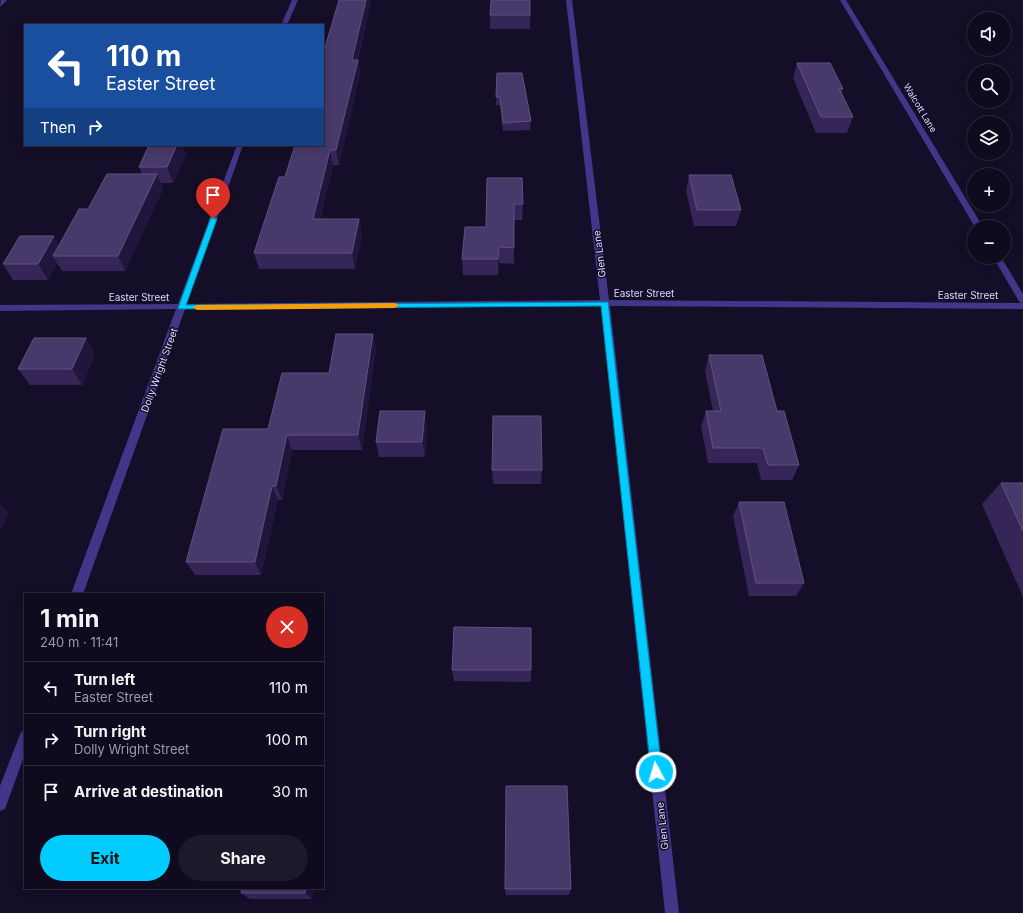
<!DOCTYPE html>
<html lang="en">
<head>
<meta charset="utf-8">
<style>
	:root { --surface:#100a1e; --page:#1e182b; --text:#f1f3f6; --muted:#9c9aa4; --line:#302b3c; --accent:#01cbff }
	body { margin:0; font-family:Inter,sans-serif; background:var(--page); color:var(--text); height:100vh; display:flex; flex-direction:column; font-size:15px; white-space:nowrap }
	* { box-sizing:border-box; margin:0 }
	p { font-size:13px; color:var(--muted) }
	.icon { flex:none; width:22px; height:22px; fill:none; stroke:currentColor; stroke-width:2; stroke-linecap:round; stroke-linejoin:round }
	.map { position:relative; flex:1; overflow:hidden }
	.panel { position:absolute; left:24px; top:593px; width:300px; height:296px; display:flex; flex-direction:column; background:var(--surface); border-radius:0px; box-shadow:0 2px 10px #0003,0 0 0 1px var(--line) }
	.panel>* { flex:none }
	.banner { position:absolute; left:24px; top:24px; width:300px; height:122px; border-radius:0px; box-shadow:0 2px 10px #0003,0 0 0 1px var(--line); background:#1a4fa0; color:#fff; overflow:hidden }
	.buttons { position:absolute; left:967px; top:12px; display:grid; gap:8px }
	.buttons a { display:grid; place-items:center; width:44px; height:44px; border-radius:50%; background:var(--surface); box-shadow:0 2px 10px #0003,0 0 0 1px var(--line); font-size:20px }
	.pin { position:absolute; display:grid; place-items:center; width:34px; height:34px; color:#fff; margin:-41px -17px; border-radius:50% 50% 50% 0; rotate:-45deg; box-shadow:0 0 4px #0007 }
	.pin .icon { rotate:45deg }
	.me { position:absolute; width:44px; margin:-22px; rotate:354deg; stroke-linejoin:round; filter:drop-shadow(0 0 3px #0008) }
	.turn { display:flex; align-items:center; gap:14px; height:84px; padding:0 16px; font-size:18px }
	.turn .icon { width:52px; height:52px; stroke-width:2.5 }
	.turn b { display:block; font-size:28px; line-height:34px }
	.then { display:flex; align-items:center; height:38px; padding:0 16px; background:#0003; gap:8px; font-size:15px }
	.round { display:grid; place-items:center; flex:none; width:42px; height:42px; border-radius:21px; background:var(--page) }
	.headline { display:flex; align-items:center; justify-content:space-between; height:68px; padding:0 16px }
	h1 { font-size:24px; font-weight:700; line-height:30px }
	.cta { display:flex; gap:8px; margin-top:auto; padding:8px 16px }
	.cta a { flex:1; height:46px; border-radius:24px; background:var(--accent); color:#111; font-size:16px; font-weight:700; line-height:46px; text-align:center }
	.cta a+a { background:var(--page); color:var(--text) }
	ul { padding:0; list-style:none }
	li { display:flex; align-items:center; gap:12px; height:52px; padding:0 16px; border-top:1px solid var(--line) }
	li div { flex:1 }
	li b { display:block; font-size:15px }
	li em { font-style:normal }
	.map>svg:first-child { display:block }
</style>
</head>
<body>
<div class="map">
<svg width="1023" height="913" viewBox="0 0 1023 913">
	<rect width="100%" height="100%" fill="#150e28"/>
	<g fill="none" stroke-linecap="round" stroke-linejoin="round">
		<g fill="#423689" fill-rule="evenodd">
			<path d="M 1,0 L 7,0 L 0,7 Z"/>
			<path d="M 292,0 L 298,0 L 287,25 L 281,25 Z"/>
			<path d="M 566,0 L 572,0 L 609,300 L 1020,303 L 993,257 L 1001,257 L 1023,294 L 1023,309 L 610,306 L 679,913 L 665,913 L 601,306 L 185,309 L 83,594 L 71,594 L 176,309 L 0,311 L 0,305 L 178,304 L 237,145 L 243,145 L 187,304 L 600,300 Z"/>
			<path d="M 840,0 L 846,0 L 983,227 L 975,227 Z"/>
			<path d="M 25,730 L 25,754 L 5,809 L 0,811 L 0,786 L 21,732 Z"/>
		</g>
	</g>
	<g fill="#352657">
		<path d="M 339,0 L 371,0 L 358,60 L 360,75 L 339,165 L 333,165 L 320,219 L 359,219 L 362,235 L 355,269 L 259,269 L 254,253 L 285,177 L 323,145 Z"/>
		<rect x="490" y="15" width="40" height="14"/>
		<path d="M 797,63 L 843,89 L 841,94 L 853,117 L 847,133 L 816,133 L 793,78 Z"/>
		<path d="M 497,73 L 531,121 L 530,130 L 503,131 L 500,105 L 496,105 Z"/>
		<path d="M 149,145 L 182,145 L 186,154 L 173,183 L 160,183 L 163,189 L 125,271 L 62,271 L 57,263 L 48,280 L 13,280 L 3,264 L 59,245 L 88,209 L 142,174 L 139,167 Z"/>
		<path d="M 689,175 L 741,210 L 736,226 L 694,226 L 686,191 Z"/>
		<path d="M 487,178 L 523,204 L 522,220 L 514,220 L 514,264 L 499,263 L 498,275 L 463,275 L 462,259 L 486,227 Z"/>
		<path d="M 373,334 L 376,349 L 362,450 L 292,450 L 282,500 L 278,500 L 261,575 L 195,575 L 186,562 L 268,429 Z"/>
		<path d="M 95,354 L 82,385 L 30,385 L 18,369 Z"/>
		<path d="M 709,355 L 777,411 L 799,465 L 792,480 L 761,480 L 757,463 L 708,463 L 701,426 L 706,411 L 713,411 L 705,371 Z"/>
		<path d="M 427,426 L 425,457 L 379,457 L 376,442 Z"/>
		<path d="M 492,470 L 542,470 L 541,484 L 493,484 Z"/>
		<path d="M 1001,483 L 1023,483 L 1023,597 L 982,504 Z"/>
		<path d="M 739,502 L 804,583 L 796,596 L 749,596 L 733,516 Z"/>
		<path d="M 452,670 L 531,670 L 531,682 L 454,681 Z"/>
		<path d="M 314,888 L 312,899 L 250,899 L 241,893 Z"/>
		<path d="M 505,889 L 571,889 L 569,895 L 506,895 Z"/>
	</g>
	<g fill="#20153c">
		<path d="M 366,0 L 371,0 L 354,75 L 352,60 Z"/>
		<path d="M 358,60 L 360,75 L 339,165 L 336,150 Z"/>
		<path d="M 177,145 L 182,145 L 186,154 L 173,183 L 167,167 Z"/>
		<path d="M 330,150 L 333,165 L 317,235 L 313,219 Z"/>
		<path d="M 157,174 L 163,189 L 125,271 L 118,256 Z"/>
		<path d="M 359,219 L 362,235 L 355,269 L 352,253 Z"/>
		<path d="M 54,236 L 63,252 L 53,256 L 57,263 L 48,280 L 38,264 Z"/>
		<path d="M 499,247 L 499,263 L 498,275 L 498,259 Z"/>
		<path d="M 373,334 L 376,349 L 362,450 L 358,435 Z"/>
		<path d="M 86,338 L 95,354 L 82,385 L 72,369 Z"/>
		<path d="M 425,411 L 427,426 L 425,457 L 422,442 Z"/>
		<path d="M 287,435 L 292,450 L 282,500 L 276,486 Z"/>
		<path d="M 272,486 L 278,500 L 261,575 L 255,562 Z"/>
		<path d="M 0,503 L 9,513 L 0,532 Z"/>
		<path d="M 306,888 L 314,888 L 312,899 L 305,893 Z"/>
	</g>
	<g fill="#473969" stroke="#5f5180">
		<path d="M 339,0 L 366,0 L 352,60 L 358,60 L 336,150 L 330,150 L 313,219 L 359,219 L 352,253 L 254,253 L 279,177 L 285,177 L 295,145 L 323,145 L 323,54 Z"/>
		<path d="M 491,0 L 530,0 L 530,15 L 490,15 Z"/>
		<path d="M 797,63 L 830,63 L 843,89 L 839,88 L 853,117 L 821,117 Z"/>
		<path d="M 497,73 L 522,73 L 531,121 L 503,123 L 500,97 L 496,97 Z"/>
		<path d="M 149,145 L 177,145 L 167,167 L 139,167 Z"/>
		<path d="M 107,174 L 157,174 L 118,256 L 53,256 L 79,209 L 88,209 Z"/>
		<path d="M 689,175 L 731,175 L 741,210 L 697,210 Z"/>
		<path d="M 487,178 L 522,178 L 523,204 L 514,204 L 514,248 L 499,247 L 498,259 L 462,259 L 465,227 L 486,227 Z"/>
		<path d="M 20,236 L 54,236 L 38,264 L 3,264 Z"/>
		<path d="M 336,334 L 373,334 L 358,435 L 287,435 L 276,486 L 272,486 L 255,562 L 186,562 L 223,429 L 268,429 L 282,373 L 329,373 Z"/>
		<path d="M 34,338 L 86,338 L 72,369 L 18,369 Z"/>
		<path d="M 709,355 L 762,355 L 777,411 L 784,411 L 799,465 L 768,465 L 763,448 L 713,448 L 706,411 L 721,411 Z"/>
		<path d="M 380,411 L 425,411 L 422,442 L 376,442 Z"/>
		<path d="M 493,416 L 541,416 L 542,470 L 492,470 Z"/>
		<path d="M 1001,483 L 1023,483 L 1023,531 Z"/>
		<path d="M 739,502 L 784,502 L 804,583 L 756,583 Z"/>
		<path d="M 454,627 L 531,628 L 531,670 L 452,670 Z"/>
		<path d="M 506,786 L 567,786 L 571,889 L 505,889 Z"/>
		<path d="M 242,888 L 306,888 L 305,893 L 241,893 Z"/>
	</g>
	<path fill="#01cbff" stroke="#0184a6" d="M 211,217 L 213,217 L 217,219 L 186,305 L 608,302 L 662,772 L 661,776 L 656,778 L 652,776 L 651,772 L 601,306 L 179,309 L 178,308 Z"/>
	<path fill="#f59e0b" d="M 395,303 L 399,305 L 395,308 L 197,310 L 193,307 L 197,305 Z"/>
	<g text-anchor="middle" stroke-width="3" stroke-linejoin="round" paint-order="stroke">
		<g font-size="9" fill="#ded5ff" stroke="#150e28">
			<text transform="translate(920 108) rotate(59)" y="3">Walcott Lane</text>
		</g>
		<g font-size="10" fill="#ded5ff" stroke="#150e28">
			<text transform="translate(599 254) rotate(-97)" y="4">Glen Lane</text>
			<text x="644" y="297">Easter Street</text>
			<text x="968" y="299">Easter Street</text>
			<text x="139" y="301">Easter Street</text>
			<text transform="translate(159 370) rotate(-70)" y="4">Dolly Wright Street</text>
			<text transform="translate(662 826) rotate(-96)" y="4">Glen Lane</text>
		</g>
	</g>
</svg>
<div class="buttons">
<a><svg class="icon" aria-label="sound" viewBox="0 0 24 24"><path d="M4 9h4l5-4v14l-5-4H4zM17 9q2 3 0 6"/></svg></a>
<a><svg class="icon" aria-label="search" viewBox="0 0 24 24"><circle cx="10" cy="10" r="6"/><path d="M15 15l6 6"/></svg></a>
<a><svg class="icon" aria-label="layers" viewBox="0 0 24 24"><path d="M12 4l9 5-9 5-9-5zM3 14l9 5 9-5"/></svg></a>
<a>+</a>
<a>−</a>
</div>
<div class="pin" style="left:213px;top:219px;background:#d93025"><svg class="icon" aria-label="arrive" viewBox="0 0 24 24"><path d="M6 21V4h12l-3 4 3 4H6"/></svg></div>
<svg class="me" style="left:656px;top:772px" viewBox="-20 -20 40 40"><circle r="17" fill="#01cbff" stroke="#fff" stroke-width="3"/><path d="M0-11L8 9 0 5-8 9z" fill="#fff"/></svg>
<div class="banner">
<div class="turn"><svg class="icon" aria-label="left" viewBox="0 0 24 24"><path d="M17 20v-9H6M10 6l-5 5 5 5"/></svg><div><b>110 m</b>Easter Street</div></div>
<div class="then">Then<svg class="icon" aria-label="right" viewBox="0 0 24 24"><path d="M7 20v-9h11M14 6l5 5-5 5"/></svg></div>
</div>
<section class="panel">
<div class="headline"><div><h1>1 min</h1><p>240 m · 11:41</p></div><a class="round" style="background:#d93025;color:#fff"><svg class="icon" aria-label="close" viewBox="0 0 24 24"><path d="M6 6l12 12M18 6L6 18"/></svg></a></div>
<ul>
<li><svg class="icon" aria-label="left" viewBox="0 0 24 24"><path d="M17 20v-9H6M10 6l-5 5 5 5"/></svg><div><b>Turn left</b><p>Easter Street</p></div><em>110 m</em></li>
<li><svg class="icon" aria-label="right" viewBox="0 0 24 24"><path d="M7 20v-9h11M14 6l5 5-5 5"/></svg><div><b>Turn right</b><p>Dolly Wright Street</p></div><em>100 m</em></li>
<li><svg class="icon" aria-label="arrive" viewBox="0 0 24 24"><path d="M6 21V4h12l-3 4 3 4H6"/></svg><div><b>Arrive at destination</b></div><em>30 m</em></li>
</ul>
<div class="cta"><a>Exit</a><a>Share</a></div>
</section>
</div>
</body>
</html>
